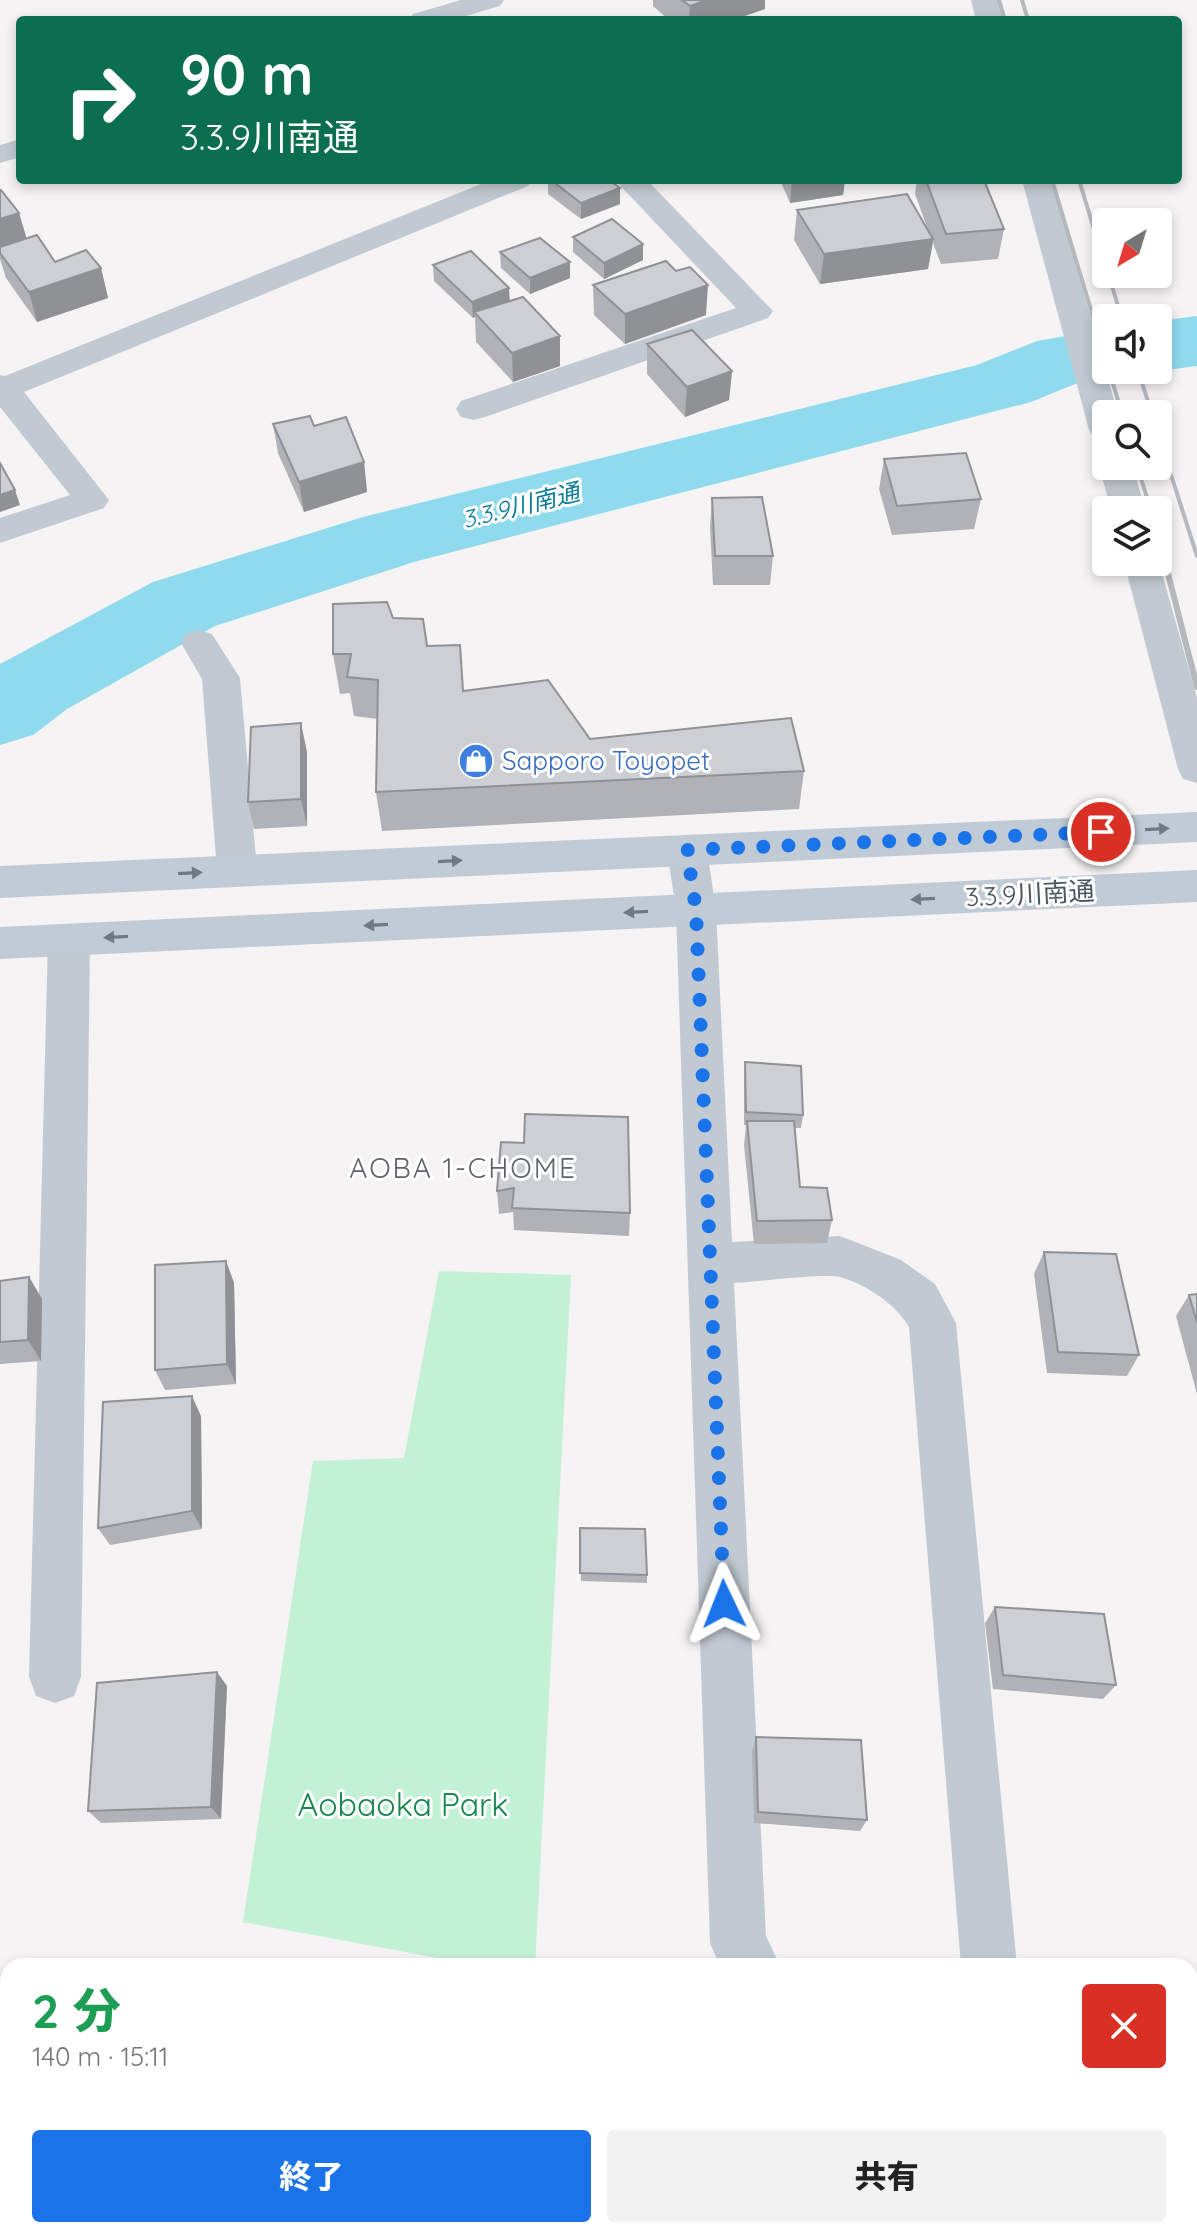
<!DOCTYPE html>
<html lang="ja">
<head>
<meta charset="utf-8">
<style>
	:root { --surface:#fff; --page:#f2f2f2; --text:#222; --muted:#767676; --accent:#1a73e8 }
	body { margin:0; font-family:Quicksand,"Noto Sans JP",sans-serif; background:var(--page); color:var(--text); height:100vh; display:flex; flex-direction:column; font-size:30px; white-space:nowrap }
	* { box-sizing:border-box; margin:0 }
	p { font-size:26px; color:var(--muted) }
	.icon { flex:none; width:44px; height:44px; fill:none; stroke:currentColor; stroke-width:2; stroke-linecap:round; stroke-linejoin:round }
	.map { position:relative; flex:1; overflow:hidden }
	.details { position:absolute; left:0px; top:1958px; width:1198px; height:280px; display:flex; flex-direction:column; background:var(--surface); border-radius:24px 24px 0 0; box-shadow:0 4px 12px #0003 }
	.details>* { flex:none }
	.top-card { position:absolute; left:16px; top:16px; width:1166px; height:168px; border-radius:8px; box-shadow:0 4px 12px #0003; background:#0b6e4f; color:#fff; overflow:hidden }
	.needle { width:52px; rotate:218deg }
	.buttons { position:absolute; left:1092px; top:208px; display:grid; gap:16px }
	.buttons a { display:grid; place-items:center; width:80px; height:80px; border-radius:8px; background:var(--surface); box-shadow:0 4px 12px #0003; font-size:40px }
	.pin { position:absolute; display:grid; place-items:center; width:68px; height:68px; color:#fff; margin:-34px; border:4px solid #fff; border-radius:50%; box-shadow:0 2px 8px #0007 }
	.me { position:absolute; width:88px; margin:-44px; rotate:358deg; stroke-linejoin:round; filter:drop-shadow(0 0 6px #0008) }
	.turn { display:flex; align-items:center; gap:28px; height:168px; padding:0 32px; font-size:36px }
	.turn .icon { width:104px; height:104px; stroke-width:2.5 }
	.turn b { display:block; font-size:56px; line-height:68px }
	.round { display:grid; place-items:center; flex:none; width:84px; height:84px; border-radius:8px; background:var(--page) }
	.head { display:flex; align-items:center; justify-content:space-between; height:136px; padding:0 32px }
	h1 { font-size:48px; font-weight:800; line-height:60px; color:#1e9e55 }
	.cta { display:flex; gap:16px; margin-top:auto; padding:16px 32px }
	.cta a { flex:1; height:92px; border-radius:8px; background:var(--accent); color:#fff; font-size:32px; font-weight:800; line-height:92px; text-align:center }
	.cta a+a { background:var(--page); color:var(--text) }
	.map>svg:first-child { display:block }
</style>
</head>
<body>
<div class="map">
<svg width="1197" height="2238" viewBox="0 0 1197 2238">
	<rect width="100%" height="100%" fill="#f5f3f3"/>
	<path fill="#c3f1d5" d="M 439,1271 L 571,1275 L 535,1966 L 481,1966 L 243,1922 L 313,1461 L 404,1458 Z"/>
	<path fill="#90daee" d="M 0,2024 L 8,2028 L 8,2230 L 485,2230 L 506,2238 L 0,2238 Z"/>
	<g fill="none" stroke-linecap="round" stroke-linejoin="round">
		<g fill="#90daee" fill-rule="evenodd">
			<path d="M 1197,316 L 1197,366 L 1158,371 L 1156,370 L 1158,370 L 1158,321 Z"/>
			<path d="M 1106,329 L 1106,370 L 1134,372 L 1080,382 L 1031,402 L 414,562 L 215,626 L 67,709 L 33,735 L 0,745 L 0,664 L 153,582 L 363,517 L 977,365 L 1037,341 Z"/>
		</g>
		<g fill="#c1cad2" fill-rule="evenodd">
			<path d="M 461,0 L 504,0 L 500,6 L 452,20 L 409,20 L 413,14 Z"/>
			<path d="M 971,0 L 999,0 L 1004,20 L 976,20 Z"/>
			<path d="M 20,139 L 20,157 L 0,163 L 0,145 Z"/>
			<path d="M 491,180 L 532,180 L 528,186 L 24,392 L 109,500 L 104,508 L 0,543 L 0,518 L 70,495 L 0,407 L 0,375 L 5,376 Z"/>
			<path d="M 615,180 L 647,180 L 773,311 L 768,318 L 485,417 L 473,420 L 461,417 L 456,409 L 461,401 L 736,308 Z"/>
			<path d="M 1022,180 L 1052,180 L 1118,414 L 1106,414 L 1106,441 L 1094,438 L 1089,430 Z"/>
			<path d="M 1104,458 L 1106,466 L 1133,466 L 1145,510 L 1111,510 L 1099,466 Z"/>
			<path d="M 1158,559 L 1197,698 L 1197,783 L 1183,779 L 1178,769 L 1124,562 L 1158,562 Z"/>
			<path d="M 199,630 L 212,634 L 240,678 L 257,870 L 251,881 L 237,886 L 223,881 L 217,870 L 202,679 L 181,643 L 186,634 Z"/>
			<path d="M 687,835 L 701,839 L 707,850 L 716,910 L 732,1242 L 840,1236 L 901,1260 L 935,1284 L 956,1323 L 1017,1966 L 961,1966 L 909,1327 C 896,1304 865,1284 840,1277 C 821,1273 758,1282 734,1283 L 766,1936 L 780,1966 L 720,1966 L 710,1943 L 676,910 L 667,850 L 673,839 Z"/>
			<path d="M 69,924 L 84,928 L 90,940 L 81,1677 L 74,1696 L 55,1703 L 36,1696 L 29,1677 L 48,940 L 54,928 Z"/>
			<path d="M 1190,2066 L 1197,2067 L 1197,2125 L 1190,2124 Z"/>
		</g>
		<g fill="#c1cbd6" fill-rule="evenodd">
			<path d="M 1197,812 L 1197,842 L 0,898 L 0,866 Z"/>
			<path d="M 1197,870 L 1197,902 L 0,959 L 0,927 Z"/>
		</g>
		<g stroke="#b5b8bd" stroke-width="4">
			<path d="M 999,0 L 1005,20"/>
			<path d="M 1022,0 L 1028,20"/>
			<path d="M 1052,180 L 1106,360"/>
			<path d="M 1079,180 L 1106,268"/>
			<path d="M 1108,274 L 1122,318"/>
			<path d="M 1109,370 L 1122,414"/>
			<path d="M 1138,370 L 1152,414"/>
			<path d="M 1158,434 L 1197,556"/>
			<path d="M 1137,466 L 1151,510"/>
			<path d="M 1158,536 L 1163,556"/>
		</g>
		<path stroke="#b5b8bd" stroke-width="6" d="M 1163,554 L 1197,687"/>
	</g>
	<g fill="#b0b2b7">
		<path d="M 653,0 L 765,0 L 765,9 L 733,20 L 669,20 L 653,6 Z"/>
		<path d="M 548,180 L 609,180 L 620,204 L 581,219 L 548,194 Z"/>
		<path d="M 780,180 L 845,180 L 843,195 L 790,203 Z"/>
		<path d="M 917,180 L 984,180 L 1004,229 L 998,259 L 941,264 L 933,243 L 928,269 L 820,284 L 794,240 L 797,210 L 928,230 L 915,194 Z"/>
		<path d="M 0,190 L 19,213 L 26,238 L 55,262 L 101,268 L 108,298 L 37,322 L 6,278 L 0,259 Z"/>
		<path d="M 573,237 L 643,244 L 643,260 L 604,279 L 573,252 Z"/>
		<path d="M 500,252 L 570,278 L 530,294 L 501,268 Z"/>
		<path d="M 433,265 L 510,301 L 560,336 L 560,366 L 513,382 L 476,342 L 475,317 L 473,318 L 434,281 Z"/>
		<path d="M 593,285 L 706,315 L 625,344 L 594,315 Z"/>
		<path d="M 647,344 L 732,371 L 729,400 L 685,417 L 647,374 Z"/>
		<path d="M 273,424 L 314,426 L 364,462 L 367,492 L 304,512 L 278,453 Z"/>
		<path d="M 884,459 L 981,499 L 974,529 L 892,535 L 879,489 Z"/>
		<path d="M 712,498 L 773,556 L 770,585 L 713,585 L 710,527 Z"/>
		<path d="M 393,618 L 427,646 L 464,690 L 590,739 L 804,771 L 799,809 L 382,831 L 376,792 L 378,719 L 354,716 L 350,693 L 340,694 L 333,654 Z"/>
		<path d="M 307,752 L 307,826 L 254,829 L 248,802 Z"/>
		<path d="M 745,1062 L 803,1115 L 801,1128 L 795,1128 L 800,1187 L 832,1220 L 827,1243 L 754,1244 L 744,1145 L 746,1125 L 744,1125 L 744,1075 Z"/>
		<path d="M 501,1142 L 630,1213 L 629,1236 L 514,1230 L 513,1212 L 499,1214 L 497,1191 Z"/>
		<path d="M 1044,1252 L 1139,1355 L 1127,1376 L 1047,1373 L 1034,1274 Z"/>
		<path d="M 226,1261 L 234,1283 L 236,1384 L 165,1390 L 155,1370 Z"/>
		<path d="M 29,1277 L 42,1299 L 41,1361 L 0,1364 L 0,1281 Z"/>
		<path d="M 1197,1294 L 1197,1394 L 1176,1316 L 1189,1295 Z"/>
		<path d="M 201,1416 L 202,1529 L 110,1545 L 98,1528 Z"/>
		<path d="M 580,1528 L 647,1575 L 647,1583 L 581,1581 Z"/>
		<path d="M 995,1607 L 1116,1685 L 1103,1699 L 993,1689 L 985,1623 Z"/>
		<path d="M 227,1686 L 221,1819 L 101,1823 L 88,1811 Z"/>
		<path d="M 756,1737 L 867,1820 L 860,1831 L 754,1823 L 752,1750 Z"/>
	</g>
	<g fill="#909195">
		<path d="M 707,0 L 765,0 L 765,9 L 733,20 L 689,20 L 690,6 Z"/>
		<path d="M 387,180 L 400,180 L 387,184 Z"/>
		<path d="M 792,180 L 845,180 L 843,195 L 790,203 Z"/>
		<path d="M 620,188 L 620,204 L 581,219 L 581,203 Z"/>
		<path d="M 19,213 L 28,243 L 0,252 L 0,219 Z"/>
		<path d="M 933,239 L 928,269 L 820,284 L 824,254 Z"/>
		<path d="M 643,244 L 643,260 L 604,279 L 604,263 Z"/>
		<path d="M 570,262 L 570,278 L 530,294 L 530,278 Z"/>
		<path d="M 101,268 L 108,298 L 37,322 L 29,292 Z"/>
		<path d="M 708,285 L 706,315 L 625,344 L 625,314 Z"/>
		<path d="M 509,288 L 510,304 L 474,312 L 475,317 L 473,318 L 472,302 Z"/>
		<path d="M 560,336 L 560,366 L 513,382 L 512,353 Z"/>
		<path d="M 732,371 L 729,400 L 685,417 L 687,387 Z"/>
		<path d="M 364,462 L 367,492 L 304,512 L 299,482 Z"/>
		<path d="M 15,490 L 20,505 L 0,512 L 0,495 Z"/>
		<path d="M 301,723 L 307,752 L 307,826 L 301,799 Z"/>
		<path d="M 226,1261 L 234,1283 L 236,1384 L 227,1364 Z"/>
		<path d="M 29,1277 L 42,1299 L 41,1361 L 28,1340 Z"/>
		<path d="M 192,1396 L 201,1416 L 202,1529 L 192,1511 Z"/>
		<path d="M 217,1672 L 227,1686 L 221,1819 L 211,1807 Z"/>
	</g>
	<g fill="#cdcfd5" stroke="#909195" stroke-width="2">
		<path d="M 682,0 L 707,0 L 690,6 Z"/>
		<path d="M 551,180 L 609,180 L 620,188 L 581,203 Z"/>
		<path d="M 926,180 L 984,180 L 1004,229 L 946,234 Z"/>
		<path d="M 0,190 L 1,190 L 19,213 L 0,219 Z"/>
		<path d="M 907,194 L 933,239 L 824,254 L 797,210 Z"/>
		<path d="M 612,219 L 643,244 L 604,263 L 573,237 Z"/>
		<path d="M 37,235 L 55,262 L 86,250 L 101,268 L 29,292 L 0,253 L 0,247 Z"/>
		<path d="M 540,238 L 570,262 L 530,278 L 500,252 Z"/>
		<path d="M 471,251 L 509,288 L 472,302 L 433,265 Z"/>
		<path d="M 666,261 L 676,271 L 690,267 L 708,285 L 625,314 L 593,285 Z"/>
		<path d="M 523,297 L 560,336 L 512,353 L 474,312 Z"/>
		<path d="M 692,330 L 732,371 L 687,387 L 647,344 Z"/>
		<path d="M 310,416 L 314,426 L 346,417 L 364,462 L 299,482 L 273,424 Z"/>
		<path d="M 966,453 L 981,499 L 897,506 L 884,459 Z"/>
		<path d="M 0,463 L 15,490 L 0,495 Z"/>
		<path d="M 762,497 L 773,556 L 715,556 L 712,498 Z"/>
		<path d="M 387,602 L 393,618 L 423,619 L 427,646 L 460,645 L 463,691 L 548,680 L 590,739 L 791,718 L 804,771 L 376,792 L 378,680 L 347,677 L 351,654 L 333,654 L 333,604 Z"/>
		<path d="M 301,723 L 301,799 L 248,802 L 251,727 Z"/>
		<path d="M 745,1062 L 801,1066 L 803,1115 L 746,1112 Z"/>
		<path d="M 525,1114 L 628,1117 L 630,1213 L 512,1208 L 514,1188 L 497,1191 L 501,1142 L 524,1143 Z"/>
		<path d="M 747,1121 L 794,1121 L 800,1187 L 827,1188 L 832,1220 L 757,1221 Z"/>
		<path d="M 1044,1252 L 1116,1254 L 1139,1355 L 1058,1352 Z"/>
		<path d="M 226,1261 L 227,1364 L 155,1370 L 155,1265 Z"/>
		<path d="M 29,1277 L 28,1340 L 0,1342 L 0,1281 Z"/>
		<path d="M 1197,1294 L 1197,1322 L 1189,1295 Z"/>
		<path d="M 192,1396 L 192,1511 L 98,1528 L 103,1402 Z"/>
		<path d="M 580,1528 L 645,1529 L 647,1575 L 580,1573 Z"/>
		<path d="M 995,1607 L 1104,1614 L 1116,1685 L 1003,1675 Z"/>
		<path d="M 217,1672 L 211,1807 L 88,1811 L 97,1683 Z"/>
		<path d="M 756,1737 L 861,1740 L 867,1820 L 758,1812 Z"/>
	</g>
	<defs><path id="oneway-solid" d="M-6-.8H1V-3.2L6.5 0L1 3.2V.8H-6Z" transform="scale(2)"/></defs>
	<g fill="#6e7984">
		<use href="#oneway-solid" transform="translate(1157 829) rotate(-3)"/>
		<use href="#oneway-solid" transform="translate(450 861) rotate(-3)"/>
		<use href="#oneway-solid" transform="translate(190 873) rotate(-3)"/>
		<use href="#oneway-solid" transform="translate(923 899) rotate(177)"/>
		<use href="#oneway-solid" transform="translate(636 912) rotate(177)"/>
		<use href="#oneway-solid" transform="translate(376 925) rotate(177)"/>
		<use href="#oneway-solid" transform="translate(116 937) rotate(177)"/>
	</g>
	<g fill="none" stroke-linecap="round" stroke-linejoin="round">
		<path stroke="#1a73e8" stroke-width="14" stroke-dasharray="0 25.2" d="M 724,1604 L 696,910 L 687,850 L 1101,832"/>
	</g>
	<defs>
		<g id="shop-disc" transform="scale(1.8)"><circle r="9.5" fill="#3f7fe0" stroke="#fff"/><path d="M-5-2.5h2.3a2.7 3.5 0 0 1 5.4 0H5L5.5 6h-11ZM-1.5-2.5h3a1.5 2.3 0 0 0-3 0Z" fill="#fff"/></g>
	</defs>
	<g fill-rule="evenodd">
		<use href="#shop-disc" x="476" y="761"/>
	</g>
	<g text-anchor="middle" stroke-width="6" stroke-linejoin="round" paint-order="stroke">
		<g font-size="24" font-style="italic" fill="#0c7c9b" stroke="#fff">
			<text transform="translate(521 506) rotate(-14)" y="8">3.3.9川南通</text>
		</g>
		<g font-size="26" fill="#366cbe" stroke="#fff" text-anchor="start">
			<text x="502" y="770">Sapporo Toyopet</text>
		</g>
		<g font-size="26" fill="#4a5661" stroke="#fff">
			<text transform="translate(1030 894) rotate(-3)" y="9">3.3.9川南通</text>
		</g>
		<g font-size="28" letter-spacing="2" fill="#5f6368" stroke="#fff">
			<text x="463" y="1178">AOBA 1-CHOME</text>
		</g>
		<g font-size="32" fill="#17864f" stroke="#fff">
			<text x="403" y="1816">Aobaoka Park</text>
		</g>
	</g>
</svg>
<div class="buttons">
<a><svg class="needle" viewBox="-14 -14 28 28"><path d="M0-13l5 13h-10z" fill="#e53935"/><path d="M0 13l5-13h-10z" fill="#767676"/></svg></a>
<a><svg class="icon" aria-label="sound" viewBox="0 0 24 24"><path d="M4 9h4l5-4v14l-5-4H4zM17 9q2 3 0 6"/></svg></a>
<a><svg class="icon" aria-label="search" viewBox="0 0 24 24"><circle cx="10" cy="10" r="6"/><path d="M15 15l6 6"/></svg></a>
<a><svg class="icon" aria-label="layers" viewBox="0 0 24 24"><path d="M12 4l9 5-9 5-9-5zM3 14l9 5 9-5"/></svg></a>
</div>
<div class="pin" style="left:1101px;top:832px;background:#d93025"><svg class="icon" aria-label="arrive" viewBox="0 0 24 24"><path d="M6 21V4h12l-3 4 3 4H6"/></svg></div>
<svg class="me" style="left:724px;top:1604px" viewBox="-20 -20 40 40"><path d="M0-17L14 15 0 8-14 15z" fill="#1a73e8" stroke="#fff" stroke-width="4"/></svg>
<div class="top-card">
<div class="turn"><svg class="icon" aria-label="right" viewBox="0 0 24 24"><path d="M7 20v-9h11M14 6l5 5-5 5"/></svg><div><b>90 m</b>3.3.9川南通</div></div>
</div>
<section class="details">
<div class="head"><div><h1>2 分</h1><p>140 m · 15:11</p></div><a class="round" style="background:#d93025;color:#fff"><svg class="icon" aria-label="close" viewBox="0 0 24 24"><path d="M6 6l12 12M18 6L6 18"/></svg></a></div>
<div class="cta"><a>終了</a><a>共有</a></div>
</section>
</div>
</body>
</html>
